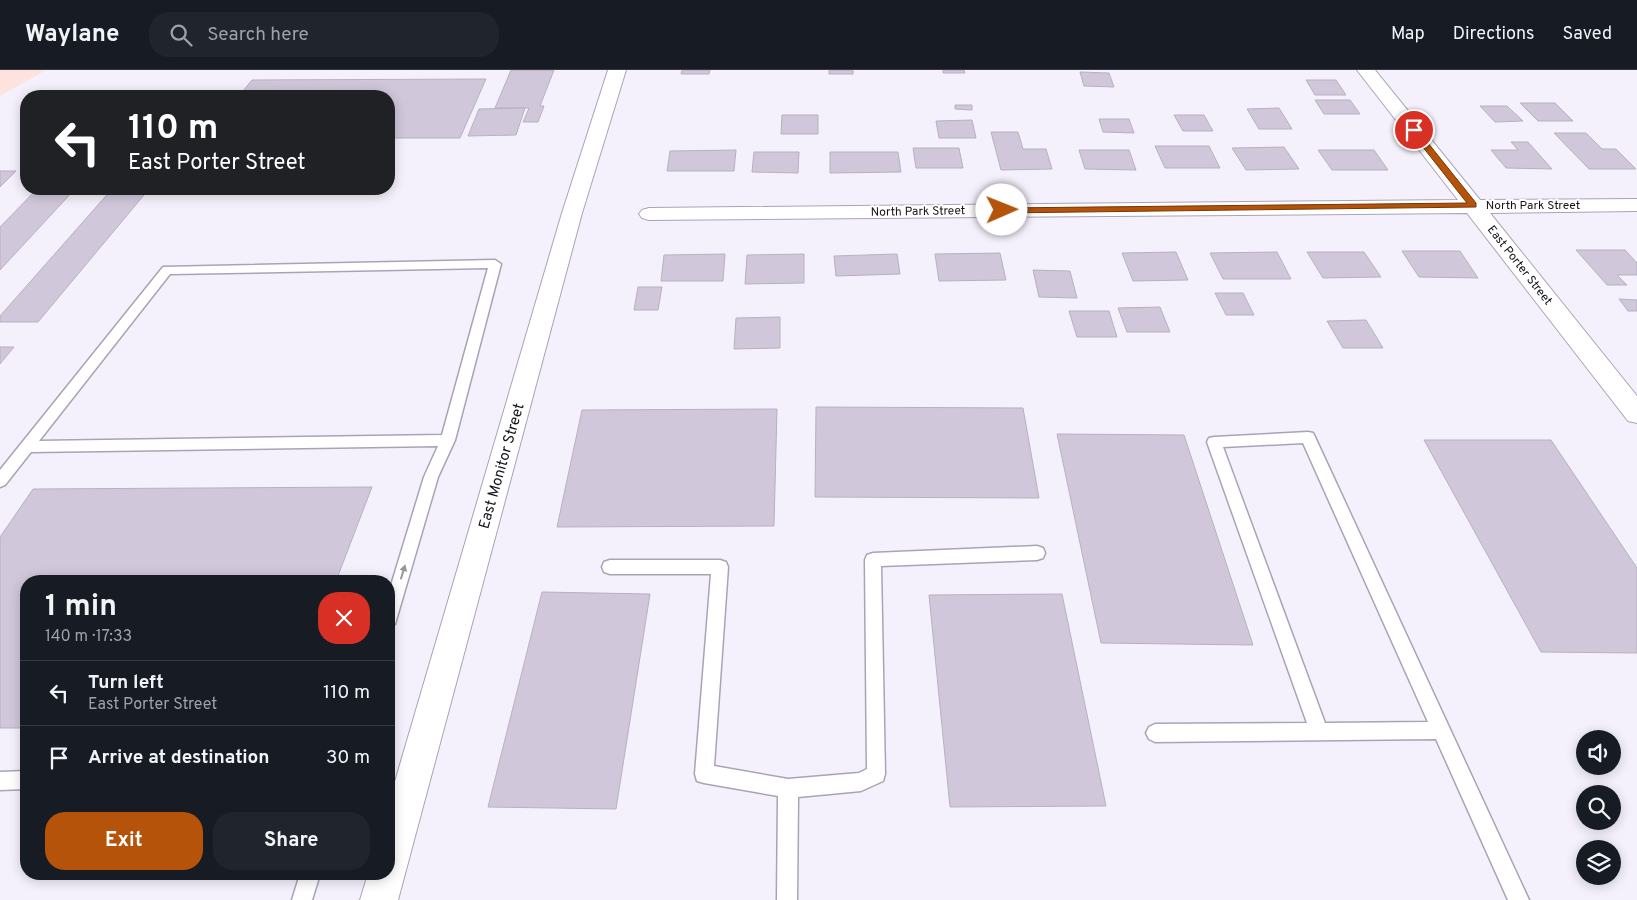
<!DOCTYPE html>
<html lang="en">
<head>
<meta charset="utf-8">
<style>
	:root { --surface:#171b24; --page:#20242c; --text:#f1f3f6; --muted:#9ea1a6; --line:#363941; --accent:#b45309 }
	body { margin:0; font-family:Overpass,sans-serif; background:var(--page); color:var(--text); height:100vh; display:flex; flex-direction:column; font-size:19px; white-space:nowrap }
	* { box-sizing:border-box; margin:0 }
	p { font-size:16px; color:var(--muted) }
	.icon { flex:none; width:28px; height:28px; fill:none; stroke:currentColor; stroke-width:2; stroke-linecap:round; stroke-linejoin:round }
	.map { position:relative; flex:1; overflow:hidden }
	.sheet { position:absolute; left:20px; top:505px; width:375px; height:305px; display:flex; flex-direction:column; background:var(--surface); border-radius:20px; box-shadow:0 2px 12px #0003 }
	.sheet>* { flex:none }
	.top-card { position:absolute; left:20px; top:20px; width:375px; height:105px; border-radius:20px; box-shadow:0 2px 12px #0003; background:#202124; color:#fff; overflow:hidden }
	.controls { position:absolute; left:1576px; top:660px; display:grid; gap:10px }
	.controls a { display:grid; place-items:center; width:45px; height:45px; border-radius:50%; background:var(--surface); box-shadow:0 2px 12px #0003; font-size:25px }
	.pin { position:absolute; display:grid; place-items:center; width:42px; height:42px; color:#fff; margin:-21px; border:2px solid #fff; border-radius:50%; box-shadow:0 1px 5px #0007 }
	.me { position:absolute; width:55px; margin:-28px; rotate:89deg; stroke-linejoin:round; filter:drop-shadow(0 0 4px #0008) }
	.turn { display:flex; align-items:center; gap:18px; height:105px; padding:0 25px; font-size:22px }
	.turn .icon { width:65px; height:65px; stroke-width:2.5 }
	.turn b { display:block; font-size:35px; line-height:42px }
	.round { display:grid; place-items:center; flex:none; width:52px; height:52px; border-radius:20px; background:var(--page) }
	.summary { display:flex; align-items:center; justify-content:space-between; height:85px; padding:0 25px }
	h1 { font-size:30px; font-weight:700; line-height:38px }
	.primary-button { display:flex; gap:10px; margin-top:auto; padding:10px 25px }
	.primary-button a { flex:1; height:58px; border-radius:20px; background:var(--accent); color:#fff; font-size:20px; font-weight:700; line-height:58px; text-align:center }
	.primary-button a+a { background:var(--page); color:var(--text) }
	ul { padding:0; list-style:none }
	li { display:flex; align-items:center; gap:15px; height:65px; padding:0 25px; border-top:1px solid var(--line) }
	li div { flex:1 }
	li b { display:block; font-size:19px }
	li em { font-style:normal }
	header { display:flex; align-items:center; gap:30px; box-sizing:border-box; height:70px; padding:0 25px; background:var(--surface); border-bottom:1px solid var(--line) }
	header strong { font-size:24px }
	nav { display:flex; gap:28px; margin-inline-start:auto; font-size:18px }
	.search { width:350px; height:45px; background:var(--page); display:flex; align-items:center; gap:12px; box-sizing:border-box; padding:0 18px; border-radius:20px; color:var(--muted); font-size:19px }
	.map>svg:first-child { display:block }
</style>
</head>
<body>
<header>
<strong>Waylane</strong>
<div class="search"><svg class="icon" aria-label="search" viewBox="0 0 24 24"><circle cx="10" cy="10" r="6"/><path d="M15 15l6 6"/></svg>Search here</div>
<nav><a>Map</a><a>Directions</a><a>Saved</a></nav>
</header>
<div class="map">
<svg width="1637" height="830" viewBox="0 0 1637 830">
	<rect width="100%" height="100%" fill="#f5f1fc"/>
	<path fill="#fde2de" d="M 0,0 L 46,0 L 0,26 Z"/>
	<g fill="#d0c8da" stroke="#b8b0c2">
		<path d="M 511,0 L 554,0 L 540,36 L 544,36 L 538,52 L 523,52 L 529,38 L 495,38 Z"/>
		<path d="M 682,0 L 710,0 L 709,4 L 681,4 Z"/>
		<rect x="829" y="0" width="24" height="4"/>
		<path d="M 943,0 L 964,0 L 965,3 L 943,3 Z"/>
		<path d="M 1080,2 L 1109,3 L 1114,17 L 1084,16 Z"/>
		<path d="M 486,9 L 460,68 L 389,68 L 389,26 L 239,26 L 252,10 Z"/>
		<path d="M 1306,10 L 1336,10 L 1346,25 L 1315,25 Z"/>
		<path d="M 1315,30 L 1350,30 L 1360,44 L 1324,44 Z"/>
		<path d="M 1520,33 L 1555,33 L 1573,51 L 1538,51 Z"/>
		<path d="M 955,35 L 972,35 L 972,40 L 955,39 Z"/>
		<path d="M 1480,36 L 1507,36 L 1523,51 L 1495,52 Z"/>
		<path d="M 525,38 L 516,65 L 468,66 L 479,39 Z"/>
		<path d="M 1279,38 L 1292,59 L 1259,59 L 1247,39 Z"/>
		<path d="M 782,45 L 818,45 L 818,64 L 781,64 Z"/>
		<path d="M 1174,45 L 1204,45 L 1213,61 L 1183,61 Z"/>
		<path d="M 1099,49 L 1129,49 L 1134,63 L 1103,62 Z"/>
		<path d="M 972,50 L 976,68 L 939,68 L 936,51 Z"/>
		<path d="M 991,62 L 1018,62 L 1023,79 L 1046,79 L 1052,99 L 1001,100 Z"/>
		<path d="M 1554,63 L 1586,63 L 1602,79 L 1616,79 L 1636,99 L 1589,99 Z"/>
		<path d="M 1511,72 L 1528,72 L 1552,99 L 1506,98 L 1491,80 L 1518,80 Z"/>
		<path d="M 1155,76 L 1209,76 L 1220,98 L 1165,98 Z"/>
		<path d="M 1284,77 L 1299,99 L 1246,100 L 1232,78 Z"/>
		<path d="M 913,78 L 959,78 L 963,98 L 916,98 Z"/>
		<path d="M 736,80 L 734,101 L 667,101 L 670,81 Z"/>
		<path d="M 1079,80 L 1129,80 L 1136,100 L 1085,99 Z"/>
		<path d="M 1318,80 L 1374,80 L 1388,100 L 1332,100 Z"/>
		<path d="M 754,82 L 799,82 L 798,103 L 752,102 Z"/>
		<path d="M 830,82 L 898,82 L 901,102 L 830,103 Z"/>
		<path d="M 0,101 L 16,101 L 0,117 Z"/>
		<path d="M 37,119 L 75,119 L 0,200 L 0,157 Z"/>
		<path d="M 112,119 L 149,119 L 38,252 L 0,252 L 0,246 Z"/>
		<path d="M 1576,180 L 1625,180 L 1637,193 L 1637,205 L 1617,205 L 1627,215 L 1607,215 Z"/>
		<path d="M 1402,181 L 1460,181 L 1478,208 L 1419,207 Z"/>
		<path d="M 1176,182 L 1188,210 L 1133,211 L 1122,183 Z"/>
		<path d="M 1277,182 L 1291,209 L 1223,209 L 1210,183 Z"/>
		<path d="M 1307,182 L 1364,182 L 1381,207 L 1323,208 Z"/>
		<path d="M 1000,183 L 1006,210 L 939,211 L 935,184 Z"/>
		<path d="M 725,184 L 723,211 L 661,211 L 664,185 Z"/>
		<path d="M 804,184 L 804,213 L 745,214 L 747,185 Z"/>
		<path d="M 897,184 L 900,204 L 836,206 L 834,186 Z"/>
		<path d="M 1033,200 L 1070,201 L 1077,228 L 1039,227 Z"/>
		<path d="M 638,217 L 662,217 L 658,240 L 634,240 Z"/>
		<path d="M 1215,223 L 1243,223 L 1254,245 L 1226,245 Z"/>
		<path d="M 1619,229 L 1637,230 L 1637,241 L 1628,241 Z"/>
		<path d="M 1160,237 L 1170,262 L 1127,262 L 1118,238 Z"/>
		<path d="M 1069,241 L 1109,241 L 1117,267 L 1077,267 Z"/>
		<path d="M 780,247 L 780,278 L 734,279 L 736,248 Z"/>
		<path d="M 1366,250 L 1383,278 L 1343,278 L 1327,251 Z"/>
		<path d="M 0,277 L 14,277 L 0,294 Z"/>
		<path d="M 816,337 L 1023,338 L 1039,428 L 815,427 Z"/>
		<path d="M 777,339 L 774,456 L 557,457 L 582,340 Z"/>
		<path d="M 1057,364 L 1184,365 L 1253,575 L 1101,573 Z"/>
		<path d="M 1424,370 L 1551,370 L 1637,498 L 1637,583 L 1541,582 Z"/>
		<path d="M 372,417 L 336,511 L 26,511 L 26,658 L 0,658 L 0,467 L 33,419 Z"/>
		<path d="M 542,522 L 650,524 L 616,739 L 488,737 Z"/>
		<path d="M 1062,524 L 1106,736 L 950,737 L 929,525 Z"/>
	</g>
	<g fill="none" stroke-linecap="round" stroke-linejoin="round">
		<g stroke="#aba3b5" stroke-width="3">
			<g id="service">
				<path d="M 495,190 L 501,194 L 455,370 L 438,407 L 395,554 L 389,556 L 389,522 L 424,407 L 438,376 L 31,382 L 5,415 L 0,417 L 0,400 L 163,197 ZM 488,198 L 442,365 L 39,371 L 170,204 Z"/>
				<path d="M 1308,362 L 1313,363 L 1315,367 L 1529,830 L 1508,830 L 1436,669 L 1155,672 L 1149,669 L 1146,663 L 1149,657 L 1155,654 L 1307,653 L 1207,372 L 1209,368 L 1214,367 ZM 1303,373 L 1428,652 L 1325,653 L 1223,377 Z"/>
				<path d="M 1037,476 L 1043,478 L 1045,483 L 1043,488 L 1037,490 L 881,496 L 885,704 L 883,711 L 861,721 L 798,727 L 797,830 L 777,830 L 778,726 L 704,713 L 697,711 L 695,704 L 711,504 L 610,504 L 604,502 L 602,497 L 604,492 L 610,490 L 720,490 L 726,492 L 728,497 L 714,696 L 788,709 L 859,703 L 867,699 L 865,490 L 867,485 L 873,483 Z"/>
				<path d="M 26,701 L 26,719 L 0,720 L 0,702 Z"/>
				<path d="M 300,804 L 320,804 L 312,830 L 292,830 Z"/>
			</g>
		</g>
		<g stroke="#aba3b5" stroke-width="2">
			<g id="minor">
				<path d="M 608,0 L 626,0 L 582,143 L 398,830 L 360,830 L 368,804 L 389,804 L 389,732 L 562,143 Z"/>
				<path d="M 1357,0 L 1375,0 L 1480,130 L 1637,129 L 1637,141 L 1490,143 L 1637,326 L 1637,353 L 1628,351 L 1467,143 L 649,150 L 642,148 L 639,144 L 642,140 L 649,138 L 1458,130 Z"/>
			</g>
		</g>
		<use href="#service" fill="#fff" fill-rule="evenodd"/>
		<use href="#minor" fill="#fff" fill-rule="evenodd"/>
	</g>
	<defs><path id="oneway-solid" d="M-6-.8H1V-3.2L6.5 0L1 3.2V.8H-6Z" transform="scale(1.25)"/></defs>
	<use fill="#969598" href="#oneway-solid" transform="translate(403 502) rotate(-73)"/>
	<path fill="#b45309" stroke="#753606" d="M 1411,58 L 1416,58 L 1476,133 L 1476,137 L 1002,143 L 998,140 L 1002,138 L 1467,133 L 1411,62 Z"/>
	<g text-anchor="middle" stroke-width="4" stroke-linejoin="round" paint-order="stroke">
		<g font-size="12" fill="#16131a" stroke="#fff">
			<text x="1533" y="139">North Park Street</text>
			<text transform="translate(918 141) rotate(-1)" y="4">North Park Street</text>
			<text transform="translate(1520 195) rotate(52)" y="4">East Porter Street</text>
		</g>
		<g font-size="15" fill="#16131a" stroke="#fff">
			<text transform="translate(501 396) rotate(-74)" y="5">East Monitor Street</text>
		</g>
	</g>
</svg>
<div class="controls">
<a><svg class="icon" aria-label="sound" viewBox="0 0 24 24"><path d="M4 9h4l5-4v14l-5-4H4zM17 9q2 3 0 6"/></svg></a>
<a><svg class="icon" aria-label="search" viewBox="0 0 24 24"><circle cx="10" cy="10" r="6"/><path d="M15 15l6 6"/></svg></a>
<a><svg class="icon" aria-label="layers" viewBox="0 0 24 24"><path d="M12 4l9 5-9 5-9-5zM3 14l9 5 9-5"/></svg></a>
</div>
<div class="pin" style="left:1414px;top:60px;background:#d93025"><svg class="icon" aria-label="arrive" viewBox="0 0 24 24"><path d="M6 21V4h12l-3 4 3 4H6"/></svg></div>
<svg class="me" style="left:1002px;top:140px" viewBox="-20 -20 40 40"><circle r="19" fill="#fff"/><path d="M0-13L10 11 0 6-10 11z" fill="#b45309"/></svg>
<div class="top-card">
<div class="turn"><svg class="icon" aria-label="left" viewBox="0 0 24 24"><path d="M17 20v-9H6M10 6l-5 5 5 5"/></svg><div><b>110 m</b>East Porter Street</div></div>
</div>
<section class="sheet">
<div class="summary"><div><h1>1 min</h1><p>140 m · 17:33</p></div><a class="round" style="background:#d93025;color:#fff"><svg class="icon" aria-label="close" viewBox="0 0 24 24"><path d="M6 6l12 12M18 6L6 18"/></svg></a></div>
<ul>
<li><svg class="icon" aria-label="left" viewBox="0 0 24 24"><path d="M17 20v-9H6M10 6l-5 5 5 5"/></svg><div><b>Turn left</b><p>East Porter Street</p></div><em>110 m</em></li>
<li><svg class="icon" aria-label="arrive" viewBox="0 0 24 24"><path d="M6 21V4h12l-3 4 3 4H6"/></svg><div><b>Arrive at destination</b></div><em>30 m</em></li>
</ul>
<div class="primary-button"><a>Exit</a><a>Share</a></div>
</section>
</div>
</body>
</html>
